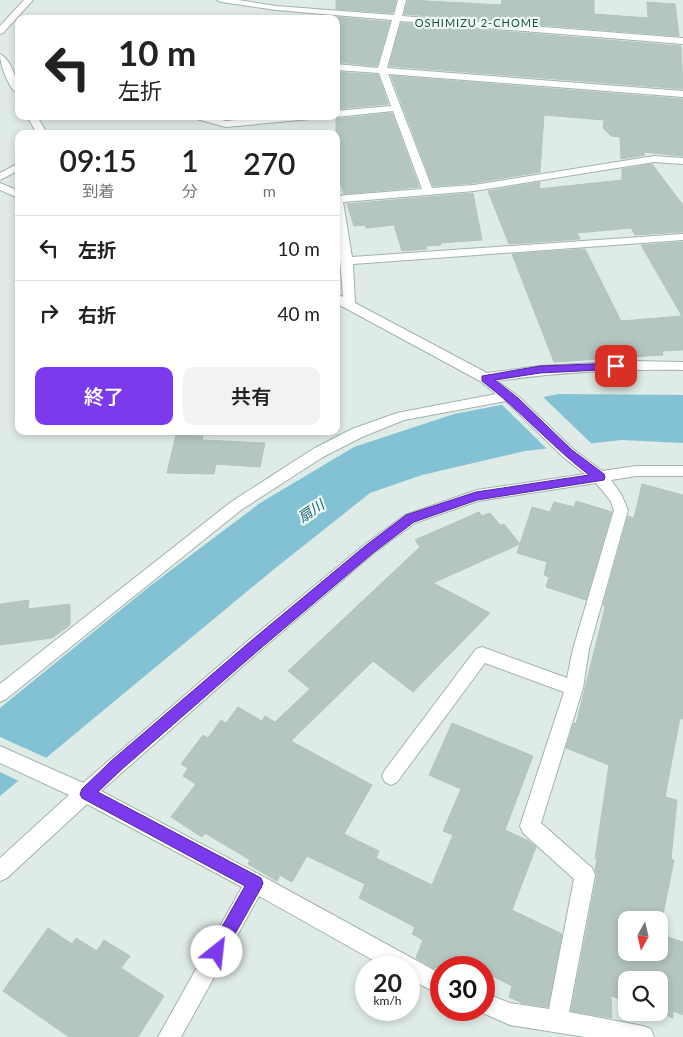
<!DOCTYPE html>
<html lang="ja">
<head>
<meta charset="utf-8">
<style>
	:root { --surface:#fff; --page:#f2f2f2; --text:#222; --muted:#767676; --line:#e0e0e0; --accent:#7c3aed }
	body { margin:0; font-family:Lato,"Noto Sans JP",sans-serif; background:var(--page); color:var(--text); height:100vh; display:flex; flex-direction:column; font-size:19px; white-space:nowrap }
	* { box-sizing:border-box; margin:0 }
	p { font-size:16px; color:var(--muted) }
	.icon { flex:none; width:28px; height:28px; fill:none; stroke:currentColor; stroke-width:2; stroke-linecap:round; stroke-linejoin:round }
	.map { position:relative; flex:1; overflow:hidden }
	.sheet { position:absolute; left:15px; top:130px; width:325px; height:305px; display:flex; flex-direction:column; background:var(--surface); border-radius:10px; box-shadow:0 2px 8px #0003 }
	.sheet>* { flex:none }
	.hud { position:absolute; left:15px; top:15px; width:325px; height:105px; border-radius:10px; box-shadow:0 2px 8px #0003; background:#fff; color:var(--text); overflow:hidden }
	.needle { width:32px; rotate:188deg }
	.buttons { position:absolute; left:618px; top:911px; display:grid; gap:10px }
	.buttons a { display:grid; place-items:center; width:50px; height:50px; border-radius:10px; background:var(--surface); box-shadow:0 2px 8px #0003; font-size:25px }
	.speed { position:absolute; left:355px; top:956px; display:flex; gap:10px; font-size:25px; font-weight:700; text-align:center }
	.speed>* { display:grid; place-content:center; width:65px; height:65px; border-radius:50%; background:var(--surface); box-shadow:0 2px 8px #0003; line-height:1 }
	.speed small { font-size:12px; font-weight:400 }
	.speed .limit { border:8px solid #d22; background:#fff; color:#111 }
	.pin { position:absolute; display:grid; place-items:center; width:42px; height:42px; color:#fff; margin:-21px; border-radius:10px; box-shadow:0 2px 8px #0006 }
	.me { position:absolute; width:55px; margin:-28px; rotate:29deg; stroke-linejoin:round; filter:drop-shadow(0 0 4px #0008) }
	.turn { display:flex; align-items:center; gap:18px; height:105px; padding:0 20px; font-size:22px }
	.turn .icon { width:65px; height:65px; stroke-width:2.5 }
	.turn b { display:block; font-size:35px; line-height:42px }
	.eta { display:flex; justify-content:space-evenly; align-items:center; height:85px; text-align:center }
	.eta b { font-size:30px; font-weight:600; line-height:35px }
	.button { display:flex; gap:10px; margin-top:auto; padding:10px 20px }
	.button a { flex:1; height:58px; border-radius:10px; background:var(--accent); color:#fff; font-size:20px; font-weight:600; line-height:58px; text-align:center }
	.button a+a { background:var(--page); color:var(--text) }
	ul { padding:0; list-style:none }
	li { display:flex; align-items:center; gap:15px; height:65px; padding:0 20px; border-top:1px solid var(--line) }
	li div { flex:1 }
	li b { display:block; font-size:19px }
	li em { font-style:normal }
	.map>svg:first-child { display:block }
</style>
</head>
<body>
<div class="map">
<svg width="683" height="1037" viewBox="0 0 683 1037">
	<rect width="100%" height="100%" fill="#dfebe6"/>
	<path fill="#83c2d4" d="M 559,394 L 683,395 L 683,443 L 621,440 L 525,451 L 422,475 L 370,493 L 273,570 L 0,796 L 0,708 L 150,586 L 260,503 L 354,447 L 454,414 Z"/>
	<g fill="#dfebe6">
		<path d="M 541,395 L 594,446 L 549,451 L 500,403 Z"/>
		<path d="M 0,737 L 49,759 L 21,782 L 0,772 Z"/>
	</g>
	<g fill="#b4c6bf" stroke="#b1c5be" fill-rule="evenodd">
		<path d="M 336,0 L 396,0 L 393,13 L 336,9 Z"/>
		<path d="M 408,0 L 501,5 L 502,0 L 594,0 L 594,14 L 648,18 L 647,2 L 675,4 L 679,36 L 404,14 Z"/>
		<path d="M 336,17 L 390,22 L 377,66 L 336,62 Z"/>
		<path d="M 401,23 L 681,46 L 683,89 L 389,66 Z"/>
		<path d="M 336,72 L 378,75 L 388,104 L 336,109 Z"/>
		<path d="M 391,76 L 683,99 L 683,156 L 643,152 L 645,155 L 621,159 L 620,137 L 611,136 L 603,128 L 604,120 L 544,115 L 540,172 L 474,183 L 433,186 Z"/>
		<path d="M 392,113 L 419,187 L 344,194 L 341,185 L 336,186 L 336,119 Z"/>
		<path d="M 652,164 L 683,205 L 683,232 L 635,235 L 631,228 L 577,233 L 580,239 L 509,244 L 488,191 L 540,182 L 539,189 L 622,180 L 622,169 Z"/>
		<path d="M 473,193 L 482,240 L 440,243 L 441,245 L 426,246 L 427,249 L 402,251 L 394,225 L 366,228 L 365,225 L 354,226 L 347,204 Z"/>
		<path d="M 683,242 L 683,350 L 662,351 L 663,355 L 554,362 L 512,254 L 585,249 L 621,321 L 682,316 L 641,245 Z"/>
		<path d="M 176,435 L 203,436 L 202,440 L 265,443 L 260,467 L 216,464 L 214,474 L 167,473 Z"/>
		<path d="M 642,484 L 683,495 L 683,719 L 680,718 L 665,797 L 677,800 L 671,859 L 674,860 L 659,934 L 683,942 L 683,1015 L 673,1011 L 673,1018 L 658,1012 L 659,980 L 626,980 L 626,1001 L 611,996 L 612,1018 L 571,1011 L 597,875 L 595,871 L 597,859 L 595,859 L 609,765 L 566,748 L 574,723 L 576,724 L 604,612 L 605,606 L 603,605 L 628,516 L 634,518 ZM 626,920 L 659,920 L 659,952 L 626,952 Z"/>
		<path d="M 576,501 L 612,512 L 586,600 L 546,587 L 549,577 L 544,575 L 547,562 L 517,553 L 520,544 L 433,583 L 490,613 L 413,692 L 373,661 L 291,741 L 372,785 L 344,834 L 379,851 L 376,858 L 432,885 L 453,835 L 443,831 L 461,789 L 429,775 L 452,723 L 533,756 L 505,830 L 529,841 L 536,847 L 512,910 L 562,934 L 548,1007 L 522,1003 L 509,997 L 512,986 L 484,972 L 484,968 L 433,968 L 416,958 L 423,940 L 412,934 L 415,927 L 359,898 L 365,884 L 307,856 L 292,882 L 280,875 L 277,881 L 248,864 L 250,860 L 205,833 L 202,837 L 171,817 L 196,784 L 183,776 L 188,768 L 181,764 L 203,735 L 208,738 L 221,720 L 226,723 L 238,707 L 262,721 L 265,716 L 275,722 L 310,689 L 288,671 L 420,547 L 415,540 L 479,512 L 482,516 L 490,513 L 500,525 L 504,524 L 520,544 L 532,507 L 550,512 L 554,502 L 574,507 Z"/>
		<path d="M 29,600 L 28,609 L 70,604 L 70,625 L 52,638 L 0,645 L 0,604 Z"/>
		<path d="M 48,928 L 72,944 L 76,938 L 97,951 L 104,940 L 130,956 L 121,968 L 164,996 L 138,1037 L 69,1037 L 3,991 Z"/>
	</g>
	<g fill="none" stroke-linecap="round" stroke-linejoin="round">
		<g stroke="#a2b3ae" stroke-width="2">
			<g id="minor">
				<path d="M 24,0 L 33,0 L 3,33 L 0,34 L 0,26 Z"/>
				<path d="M 217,0 L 238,0 L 276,6 L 394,15 L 398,0 L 406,0 L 402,16 L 683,38 L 683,44 L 400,21 L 387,68 L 683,91 L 683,97 L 388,74 L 432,188 L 474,185 L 654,156 L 683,158 L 683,164 L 654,162 L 474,191 L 343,202 L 352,257 L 683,234 L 683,240 L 353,264 L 355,303 L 487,373 L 540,366 L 634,361 L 683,362 L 683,370 C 621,369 559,372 497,381 L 519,397 L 573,449 L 602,471 L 636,466 L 683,466 L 683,476 L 636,476 L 611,480 L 621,494 L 628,510 L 589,649 L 583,688 L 541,823 L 592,868 L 595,875 L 569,1012 L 643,1026 L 651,1029 L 654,1037 L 585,1037 L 510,1025 L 476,1010 L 484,1010 L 484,993 L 510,1003 L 549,1009 L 574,879 L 523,833 L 520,826 L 564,692 L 485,663 L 397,782 L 391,785 L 385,782 L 382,776 L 385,770 L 476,649 L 482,647 L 567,678 L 573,649 L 614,510 L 610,500 L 596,483 L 478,501 L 415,523 L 374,553 L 262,649 L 101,791 L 262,876 L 441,974 L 441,995 L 409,979 L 409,968 L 387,968 L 259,896 L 181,1037 L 158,1037 L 242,887 L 87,804 L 7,878 L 0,881 L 0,858 L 69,795 L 0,763 L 0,746 L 83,783 L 250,639 L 364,545 L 405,515 L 477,490 L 585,474 L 563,457 L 506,401 L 404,420 L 362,437 L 323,457 L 241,510 L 6,699 L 0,702 L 0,684 L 231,502 L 313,449 L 352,429 L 397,413 L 496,394 L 480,381 L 336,303 L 336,294 L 343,297 C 341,263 336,230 336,196 L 422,189 L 393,111 L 336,117 L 333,116 L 336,116 L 336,111 L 391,106 L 379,73 L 336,70 L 336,64 L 378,68 L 392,20 L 276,10 L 221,2 Z"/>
				<path d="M 0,54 C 11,59 19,84 19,95 C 9,90 0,65 0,54 Z"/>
				<path d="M 27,116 L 37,116 L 47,134 L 37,134 Z"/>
				<path d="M 186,116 L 205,116 L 226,121 L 277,116 L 315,116 L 310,119 L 226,127 Z"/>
				<path d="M 19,163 L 19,170 L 0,180 L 0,173 Z"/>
				<path d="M 0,183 L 19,191 L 19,198 L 0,190 Z"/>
			</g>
		</g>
		<use href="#minor" fill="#fff" fill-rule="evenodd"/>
	</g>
	<path fill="#7c3aed" stroke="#51269a" d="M 616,363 L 620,366 L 619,369 L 540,373 L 495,380 L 518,398 L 572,450 L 604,474 L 605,477 L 604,480 L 477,500 L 414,522 L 373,553 L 261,648 L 121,770 L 98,792 L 261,878 L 263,883 L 261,888 L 222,957 L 217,959 L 211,957 L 209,952 L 211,946 L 245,886 L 82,798 L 80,794 L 82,789 L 111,761 L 252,640 L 365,546 L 406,515 L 476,492 L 589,475 C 551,446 520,410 482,381 L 482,376 L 540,366 Z"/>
	<g text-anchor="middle" stroke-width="4.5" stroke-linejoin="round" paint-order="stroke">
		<g font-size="11" letter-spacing="1" fill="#1a4f45" stroke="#eff8f4">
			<text x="477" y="27">OSHIMIZU 2-CHOME</text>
		</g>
		<g font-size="14" font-style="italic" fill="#16637b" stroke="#eff8f4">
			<text transform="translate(311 511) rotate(-34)" y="5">扇川</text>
		</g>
	</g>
</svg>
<div class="buttons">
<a><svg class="needle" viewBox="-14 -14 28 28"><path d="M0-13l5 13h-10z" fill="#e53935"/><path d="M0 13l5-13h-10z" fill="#767676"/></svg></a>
<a><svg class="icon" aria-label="search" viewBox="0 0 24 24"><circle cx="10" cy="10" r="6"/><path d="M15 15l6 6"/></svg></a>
</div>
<div class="speed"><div>20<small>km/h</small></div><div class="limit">30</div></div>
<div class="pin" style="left:616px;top:366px;background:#d93025"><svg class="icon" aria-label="arrive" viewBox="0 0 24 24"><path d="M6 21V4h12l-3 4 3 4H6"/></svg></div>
<svg class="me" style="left:217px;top:952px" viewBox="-20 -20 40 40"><circle r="19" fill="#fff"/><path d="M0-13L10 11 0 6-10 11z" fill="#7c3aed"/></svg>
<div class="hud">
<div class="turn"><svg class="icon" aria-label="left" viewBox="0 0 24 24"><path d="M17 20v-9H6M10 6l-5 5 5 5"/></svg><div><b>10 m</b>左折</div></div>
</div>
<section class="sheet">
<div class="eta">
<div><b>09:15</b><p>到着</p></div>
<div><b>1</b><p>分</p></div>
<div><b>270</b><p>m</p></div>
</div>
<ul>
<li><svg class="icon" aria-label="left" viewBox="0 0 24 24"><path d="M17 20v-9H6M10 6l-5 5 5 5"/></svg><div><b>左折</b></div><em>10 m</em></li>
<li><svg class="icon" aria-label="right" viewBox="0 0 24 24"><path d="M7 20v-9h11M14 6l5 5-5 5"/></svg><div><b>右折</b></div><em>40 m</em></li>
</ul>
<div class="button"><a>終了</a><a>共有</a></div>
</section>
</div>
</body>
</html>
